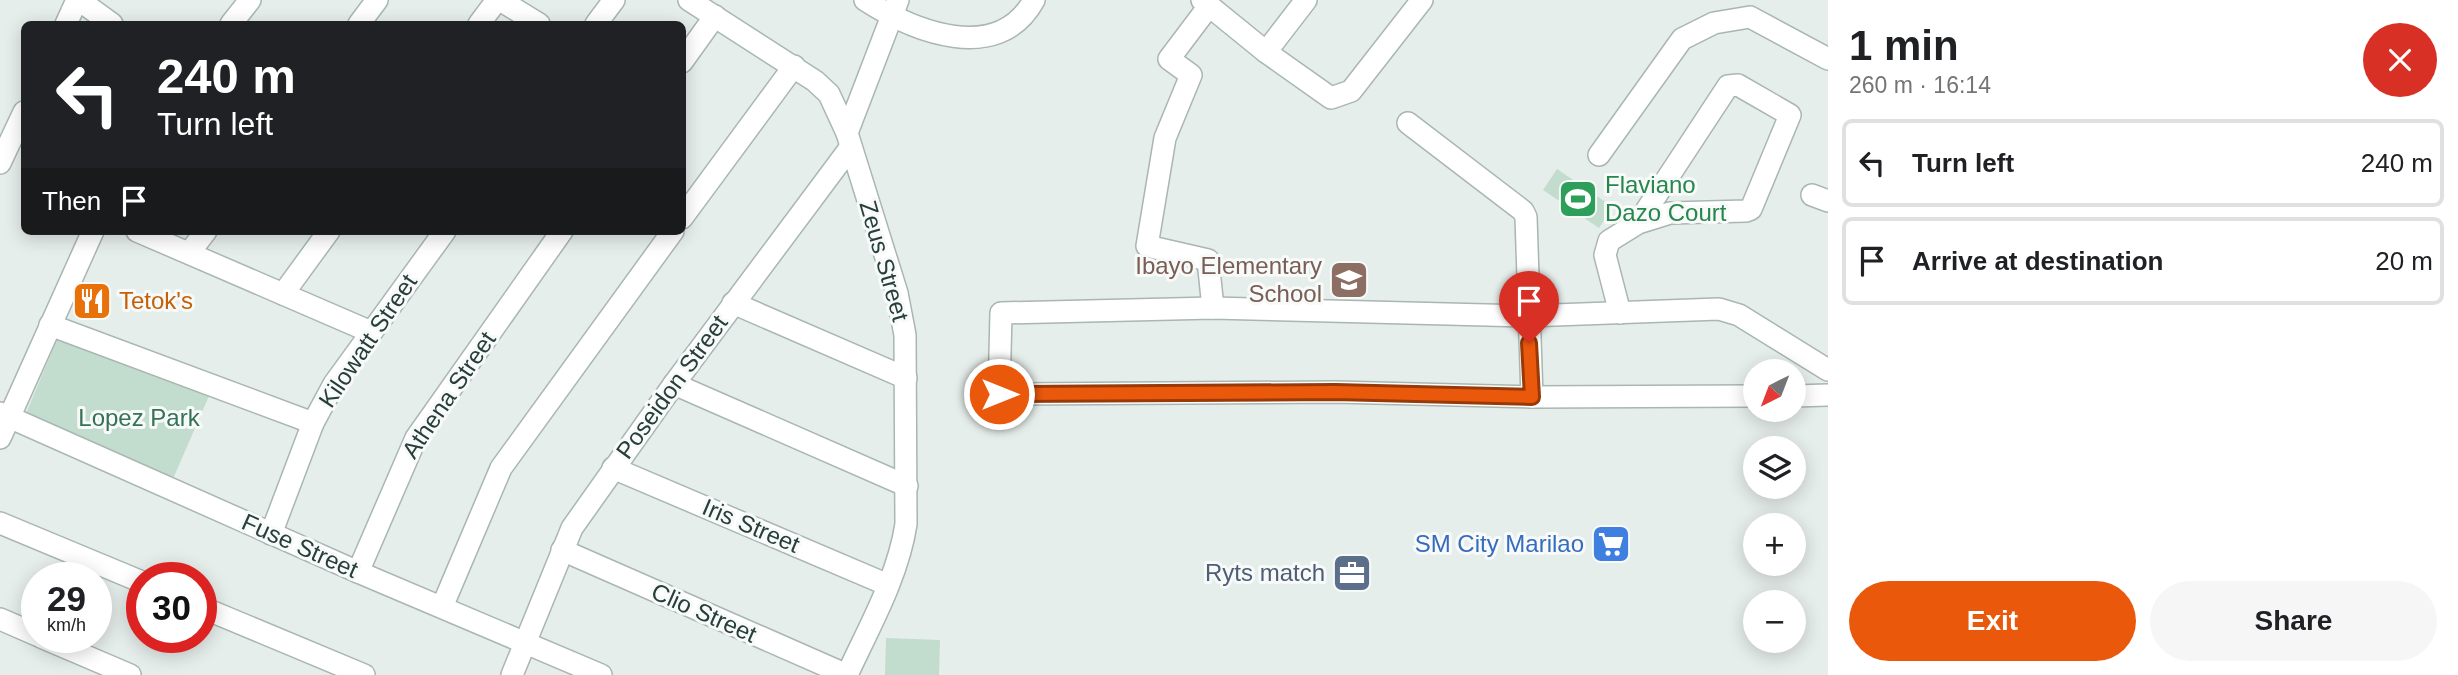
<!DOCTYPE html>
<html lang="en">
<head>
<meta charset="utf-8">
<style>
	:root { --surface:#fff; --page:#f6f6f6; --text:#202124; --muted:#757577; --line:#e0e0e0; --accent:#ea580c }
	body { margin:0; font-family:Arial,sans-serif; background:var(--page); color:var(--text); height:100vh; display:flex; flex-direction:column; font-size:26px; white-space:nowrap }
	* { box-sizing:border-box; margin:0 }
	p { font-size:23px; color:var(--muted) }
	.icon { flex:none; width:38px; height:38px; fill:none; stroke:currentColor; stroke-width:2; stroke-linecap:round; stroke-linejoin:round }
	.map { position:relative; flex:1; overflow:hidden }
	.side { display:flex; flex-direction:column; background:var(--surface); width:630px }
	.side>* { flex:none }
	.top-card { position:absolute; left:21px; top:21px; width:665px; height:214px; border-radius:10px; box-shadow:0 4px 18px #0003; background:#202124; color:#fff; overflow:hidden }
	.needle { width:46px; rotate:222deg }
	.fabs { position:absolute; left:1743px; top:359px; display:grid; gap:14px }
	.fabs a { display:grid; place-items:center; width:63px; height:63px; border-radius:50%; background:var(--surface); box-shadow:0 4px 18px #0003; font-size:35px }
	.speed { position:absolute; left:21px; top:562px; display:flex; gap:14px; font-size:35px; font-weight:700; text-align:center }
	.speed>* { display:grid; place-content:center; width:91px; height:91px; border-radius:50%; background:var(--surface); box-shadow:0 4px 18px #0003; line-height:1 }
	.speed small { font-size:18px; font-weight:400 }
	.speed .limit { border:10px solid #d22; background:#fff; color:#111 }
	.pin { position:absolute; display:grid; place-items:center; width:60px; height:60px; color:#fff; margin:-72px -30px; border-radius:50% 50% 50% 0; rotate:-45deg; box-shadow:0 0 7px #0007 }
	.pin .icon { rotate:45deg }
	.me { position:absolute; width:77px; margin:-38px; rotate:90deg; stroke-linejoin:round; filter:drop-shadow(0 0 5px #0008) }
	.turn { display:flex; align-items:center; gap:24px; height:147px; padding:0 21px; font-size:32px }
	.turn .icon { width:91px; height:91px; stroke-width:2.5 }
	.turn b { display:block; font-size:49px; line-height:60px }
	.then { display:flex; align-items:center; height:66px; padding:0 21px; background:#0003; gap:14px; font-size:26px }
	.round { display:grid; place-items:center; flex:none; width:74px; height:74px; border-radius:37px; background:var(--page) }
	.headline { display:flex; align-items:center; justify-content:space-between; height:119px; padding:0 21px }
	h1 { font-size:42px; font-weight:600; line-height:52px }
	.cta { display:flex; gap:14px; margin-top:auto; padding:14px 21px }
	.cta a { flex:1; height:80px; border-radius:42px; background:var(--accent); color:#fff; font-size:28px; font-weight:600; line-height:80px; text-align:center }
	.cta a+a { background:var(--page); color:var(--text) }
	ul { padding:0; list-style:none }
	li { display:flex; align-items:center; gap:21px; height:88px; margin:0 14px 10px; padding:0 7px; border:4px solid var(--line); border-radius:10px }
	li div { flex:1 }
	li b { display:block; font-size:26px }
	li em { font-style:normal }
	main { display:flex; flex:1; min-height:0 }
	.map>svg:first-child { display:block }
</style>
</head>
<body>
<main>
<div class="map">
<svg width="1828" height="675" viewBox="0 0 1828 675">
	<rect width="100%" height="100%" fill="#e6eeeb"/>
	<g fill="#c2dccd">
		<path d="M 1557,169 L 1613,207 L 1599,228 L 1543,190 Z"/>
		<path d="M 59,335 L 212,389 L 169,488 L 22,423 Z"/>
		<path d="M 886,638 L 940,640 L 939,675 L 885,675 Z"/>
	</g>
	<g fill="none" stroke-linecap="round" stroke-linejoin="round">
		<g stroke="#a9b6b3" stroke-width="24">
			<g id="minor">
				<path d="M 79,0 L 112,24"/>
				<path d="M 500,0 L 539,24"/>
				<path d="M 689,0 L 815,81 L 829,94 L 847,133 L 897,293 L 905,335 L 906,524 C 898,577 869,627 847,675"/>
				<path d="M 865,0 C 913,31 998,66 1034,0"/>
				<path d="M 1202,0 L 1266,52 L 1331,98 L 1351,91 L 1422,0"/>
				<path d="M 1209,6 L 1169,59 L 1191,75 L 1165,138 L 1147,246 L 1208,260 L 1213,308"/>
				<path d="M 66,24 L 77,0"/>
				<path d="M 231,24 L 250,0"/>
				<path d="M 359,24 L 377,0"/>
				<path d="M 479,24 L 497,0"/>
				<path d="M 596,24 L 614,0"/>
				<path d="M 1266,52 L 1306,0"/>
				<path d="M 682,62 L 715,16"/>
				<path d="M 1408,123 L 1523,211 L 1526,217 L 1532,397"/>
				<path d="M 847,133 L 898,0"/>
				<path d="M 1599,155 L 1682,39 L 1714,23 L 1750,17 L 1828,59"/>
				<path d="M 0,163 L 24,112"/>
				<path d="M 1812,195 L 1828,201"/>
				<path d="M 682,218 L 794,66"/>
				<path d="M 137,231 L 371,332"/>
				<path d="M 189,253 L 206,231"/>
				<path d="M 283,294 L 329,231"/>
				<path d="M 733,303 L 906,378"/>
				<path d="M 1620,313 L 1605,255 L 1609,241 L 1638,223 L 1670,213 L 1746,211 L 1751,209 L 1790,115 L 1738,85 L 1728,86 L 1638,223"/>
				<path d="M 50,325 L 313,423"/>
				<path d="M 674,384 L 907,486"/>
				<path d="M 1755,396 L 1532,397 L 1335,392 L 999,394 L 1001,313 L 1213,308 L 1527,316 L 1719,309 L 1739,315 L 1828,370"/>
				<path d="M 1794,396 L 1828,395"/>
				<path d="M 0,413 L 358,572 L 601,675"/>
				<path d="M 0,438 L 93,231"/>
				<path d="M 613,468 L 888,585"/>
				<path d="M 0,523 L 142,582"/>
				<path d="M 271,534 L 313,423 L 334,384 L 445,231"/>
				<path d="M 562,550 L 847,675"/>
				<path d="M 358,572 L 416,438 L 562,231"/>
				<path d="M 201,607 L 364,675"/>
				<path d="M 442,607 L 501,468 L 673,231"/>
				<path d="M 0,619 L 37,635"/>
				<path d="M 41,637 L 130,675"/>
				<path d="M 512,675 L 572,528 L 674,384 L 850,148"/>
			</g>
		</g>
		<use href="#minor" stroke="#fff" stroke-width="21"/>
	</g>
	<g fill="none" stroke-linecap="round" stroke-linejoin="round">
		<g stroke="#983908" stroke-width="18">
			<path id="route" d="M 999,394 L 1335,392 L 1532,397 L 1529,343"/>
		</g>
		<use href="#route" stroke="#ea580c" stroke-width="12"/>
	</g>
	<defs>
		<g id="stadium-square" transform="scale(2.0125)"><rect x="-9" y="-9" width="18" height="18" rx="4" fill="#2e9e5b" stroke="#f7faf9"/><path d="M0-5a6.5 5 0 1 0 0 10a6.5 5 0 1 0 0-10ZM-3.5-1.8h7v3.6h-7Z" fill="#fff"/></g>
		<g id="school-square" transform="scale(2.0125)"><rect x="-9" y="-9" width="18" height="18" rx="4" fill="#8d6e63" stroke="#f7faf9"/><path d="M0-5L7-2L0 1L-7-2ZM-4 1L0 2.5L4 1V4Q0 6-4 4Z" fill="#fff"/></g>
		<g id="restaurant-square" transform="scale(2.0125)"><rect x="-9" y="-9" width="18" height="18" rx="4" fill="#e8710a" stroke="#f7faf9"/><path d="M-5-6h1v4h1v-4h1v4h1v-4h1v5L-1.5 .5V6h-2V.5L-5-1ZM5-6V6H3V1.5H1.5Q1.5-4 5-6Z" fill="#fff"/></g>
		<g id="supermarket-square" transform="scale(2.0125)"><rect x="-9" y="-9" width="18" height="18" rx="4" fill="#3f7fe0" stroke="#f7faf9"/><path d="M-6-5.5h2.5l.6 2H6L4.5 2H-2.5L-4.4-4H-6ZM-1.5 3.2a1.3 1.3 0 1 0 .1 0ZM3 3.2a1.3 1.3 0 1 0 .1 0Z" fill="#fff"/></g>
		<g id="office-square" transform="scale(2.0125)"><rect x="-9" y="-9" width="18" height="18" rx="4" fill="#5c6f8a" stroke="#f7faf9"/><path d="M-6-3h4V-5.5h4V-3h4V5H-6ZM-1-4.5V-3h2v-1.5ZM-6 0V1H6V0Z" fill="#fff"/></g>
	</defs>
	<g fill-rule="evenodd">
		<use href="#stadium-square" x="1578" y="199"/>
		<use href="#school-square" x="1349" y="280"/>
		<use href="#restaurant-square" x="92" y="301"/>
		<use href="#supermarket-square" x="1611" y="544"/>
		<use href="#office-square" x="1352" y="573"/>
	</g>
	<g text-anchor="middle" stroke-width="6" stroke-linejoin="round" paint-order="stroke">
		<g font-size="24" fill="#27864d" stroke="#f7faf9" text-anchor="start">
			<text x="1605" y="193">Flaviano<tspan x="1605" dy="28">Dazo Court</tspan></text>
		</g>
		<g font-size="24" fill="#273e3b" stroke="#f7faf9">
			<text transform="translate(884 261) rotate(74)" y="8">Zeus Street</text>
			<text transform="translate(368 341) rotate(-56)" y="8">Kilowatt Street</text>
			<text transform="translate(672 387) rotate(-54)" y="8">Poseidon Street</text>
			<text transform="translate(449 395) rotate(-56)" y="8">Athena Street</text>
			<text transform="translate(751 526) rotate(23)" y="8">Iris Street</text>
			<text transform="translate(300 546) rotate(24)" y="8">Fuse Street</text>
			<text transform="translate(704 613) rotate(24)" y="8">Clio Street</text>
		</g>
		<g font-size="24" fill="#785e54" stroke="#f7faf9" text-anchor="end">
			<text x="1322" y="274">Ibayo Elementary<tspan x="1322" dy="28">School</tspan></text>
		</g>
		<g font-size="24" fill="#c56008" stroke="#f7faf9" text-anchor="start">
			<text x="119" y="309">Tetok's</text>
		</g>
		<g font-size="24" fill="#357155" stroke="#f7faf9">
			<text x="139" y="426">Lopez Park</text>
		</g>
		<g font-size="24" fill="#366cbe" stroke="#f7faf9" text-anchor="end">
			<text x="1584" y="552">SM City Marilao</text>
		</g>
		<g font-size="24" fill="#4e5e75" stroke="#f7faf9" text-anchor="end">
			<text x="1325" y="581">Ryts match</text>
		</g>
	</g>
</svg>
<div class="fabs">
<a><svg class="needle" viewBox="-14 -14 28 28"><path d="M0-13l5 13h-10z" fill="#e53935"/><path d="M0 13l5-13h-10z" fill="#757577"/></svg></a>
<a><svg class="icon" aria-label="layers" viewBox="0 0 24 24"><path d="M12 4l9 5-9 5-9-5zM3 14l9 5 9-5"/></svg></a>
<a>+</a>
<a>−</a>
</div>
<div class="speed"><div>29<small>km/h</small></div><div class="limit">30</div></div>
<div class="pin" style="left:1529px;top:343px;background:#d93025"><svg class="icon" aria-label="arrive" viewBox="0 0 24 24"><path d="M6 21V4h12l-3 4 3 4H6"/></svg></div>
<svg class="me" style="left:999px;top:394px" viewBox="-20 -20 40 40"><circle r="17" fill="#ea580c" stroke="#fff" stroke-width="3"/><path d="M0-11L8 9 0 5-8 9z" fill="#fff"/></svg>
<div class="top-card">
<div class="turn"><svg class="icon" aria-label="left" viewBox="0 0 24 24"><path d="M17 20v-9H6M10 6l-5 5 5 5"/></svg><div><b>240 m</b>Turn left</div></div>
<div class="then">Then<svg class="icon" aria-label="arrive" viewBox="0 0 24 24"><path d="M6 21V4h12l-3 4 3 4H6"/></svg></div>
</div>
</div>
<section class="side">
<div class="headline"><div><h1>1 min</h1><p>260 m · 16:14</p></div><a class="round" style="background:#d93025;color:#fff"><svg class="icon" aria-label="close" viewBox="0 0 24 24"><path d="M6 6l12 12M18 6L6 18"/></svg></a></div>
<ul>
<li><svg class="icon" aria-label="left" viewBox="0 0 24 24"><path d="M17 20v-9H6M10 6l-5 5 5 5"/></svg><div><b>Turn left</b></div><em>240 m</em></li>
<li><svg class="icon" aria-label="arrive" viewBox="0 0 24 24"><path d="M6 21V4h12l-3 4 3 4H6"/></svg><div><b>Arrive at destination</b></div><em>20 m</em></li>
</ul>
<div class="cta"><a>Exit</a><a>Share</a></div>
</section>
</main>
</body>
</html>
